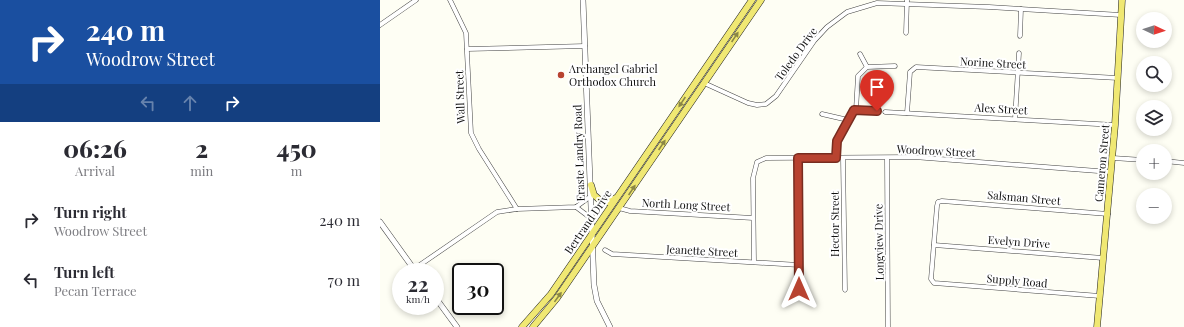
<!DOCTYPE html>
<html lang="en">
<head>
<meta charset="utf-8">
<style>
	:root { --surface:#fff; --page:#f2f2f3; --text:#2b2b33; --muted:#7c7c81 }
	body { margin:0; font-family:"Playfair Display",serif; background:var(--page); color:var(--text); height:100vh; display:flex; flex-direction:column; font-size:15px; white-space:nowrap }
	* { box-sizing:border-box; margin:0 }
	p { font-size:13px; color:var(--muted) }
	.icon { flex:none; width:22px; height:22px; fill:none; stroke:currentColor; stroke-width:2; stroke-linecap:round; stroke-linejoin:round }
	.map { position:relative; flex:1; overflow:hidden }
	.drawer { display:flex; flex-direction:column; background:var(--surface); width:380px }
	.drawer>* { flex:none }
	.guide { background:#1a4fa0; color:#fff; overflow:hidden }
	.needle { width:26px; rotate:94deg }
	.fabs { position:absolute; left:756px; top:12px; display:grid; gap:8px }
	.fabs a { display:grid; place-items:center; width:36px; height:36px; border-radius:50%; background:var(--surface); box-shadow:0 2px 6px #0003; font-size:20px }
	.speed { position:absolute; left:12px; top:263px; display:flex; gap:8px; font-size:20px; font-weight:700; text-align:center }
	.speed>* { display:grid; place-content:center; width:52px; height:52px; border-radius:50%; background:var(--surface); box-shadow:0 2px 6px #0003; line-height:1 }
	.speed small { font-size:10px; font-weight:400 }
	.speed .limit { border:2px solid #111; border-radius:6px; background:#fff; color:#111 }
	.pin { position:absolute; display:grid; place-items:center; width:34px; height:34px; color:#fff; margin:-41px -17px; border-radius:50% 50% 50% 0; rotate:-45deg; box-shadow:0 0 4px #0007 }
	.pin .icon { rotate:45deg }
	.me { position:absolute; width:44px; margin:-22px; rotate:0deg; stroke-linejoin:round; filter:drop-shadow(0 0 3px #0008) }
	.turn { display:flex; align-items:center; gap:14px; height:84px; padding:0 20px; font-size:18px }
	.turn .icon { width:52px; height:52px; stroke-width:2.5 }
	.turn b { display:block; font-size:28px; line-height:34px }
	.lanes { display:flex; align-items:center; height:38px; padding:0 20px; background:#0003; justify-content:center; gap:20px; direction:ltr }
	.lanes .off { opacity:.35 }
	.eta { display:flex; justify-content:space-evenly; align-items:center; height:68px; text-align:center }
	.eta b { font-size:24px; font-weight:800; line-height:28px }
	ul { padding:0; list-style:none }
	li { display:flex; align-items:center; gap:12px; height:60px; padding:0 20px }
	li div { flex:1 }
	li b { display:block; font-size:15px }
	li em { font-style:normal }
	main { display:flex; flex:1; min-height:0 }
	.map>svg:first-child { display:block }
</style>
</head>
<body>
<main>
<section class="drawer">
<div class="guide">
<div class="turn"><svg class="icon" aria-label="right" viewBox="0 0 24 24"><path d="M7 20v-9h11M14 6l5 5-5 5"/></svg><div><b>240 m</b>Woodrow Street</div></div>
<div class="lanes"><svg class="icon off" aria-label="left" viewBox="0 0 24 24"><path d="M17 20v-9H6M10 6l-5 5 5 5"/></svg><svg class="icon off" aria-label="ahead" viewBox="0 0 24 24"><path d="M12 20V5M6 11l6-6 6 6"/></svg><svg class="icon" aria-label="right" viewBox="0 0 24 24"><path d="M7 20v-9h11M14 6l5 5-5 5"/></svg></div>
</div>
<div class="eta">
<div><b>06:26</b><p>Arrival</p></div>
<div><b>2</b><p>min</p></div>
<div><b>450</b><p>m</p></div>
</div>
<ul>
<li><svg class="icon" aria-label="right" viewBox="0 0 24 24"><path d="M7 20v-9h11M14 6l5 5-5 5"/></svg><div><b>Turn right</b><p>Woodrow Street</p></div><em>240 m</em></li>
<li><svg class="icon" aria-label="left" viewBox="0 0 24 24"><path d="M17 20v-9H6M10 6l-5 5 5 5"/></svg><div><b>Turn left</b><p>Pecan Terrace</p></div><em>70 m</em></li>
</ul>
</section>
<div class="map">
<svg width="804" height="327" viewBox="0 0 804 327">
	<rect width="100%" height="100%" fill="#fefef4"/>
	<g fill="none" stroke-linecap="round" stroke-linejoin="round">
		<g stroke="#434343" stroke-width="5">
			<g id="minor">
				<path d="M 70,0 L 86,33 L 91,133 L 99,149 L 137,209"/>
				<path d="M 0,25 L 36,0"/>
				<path d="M 526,33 L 527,0"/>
				<path d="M 640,36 L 641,9"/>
				<path d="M 87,49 L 205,46"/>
				<path d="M 480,54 L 487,67 L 515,66"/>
				<path d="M 324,83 L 368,103 L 377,105 L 386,104 L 396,96 L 434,41 L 447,27 L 467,12 L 497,3 L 609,7 L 741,15"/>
				<path d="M 476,110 L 478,76 L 487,67"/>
				<path d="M 505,112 L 735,125"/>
				<path d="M 527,113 L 530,72 L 536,67 L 738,78"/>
				<path d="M 442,114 L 468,120"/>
				<path d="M 635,119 L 639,53"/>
				<path d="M 418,158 L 419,289"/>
				<path d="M 456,158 L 457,141 L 473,110 L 497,111"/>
				<path d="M 463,158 L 465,290"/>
				<path d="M 507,158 L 508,327"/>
				<path d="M 733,158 L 763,160"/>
				<path d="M 785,161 L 804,163"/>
				<path d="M 196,207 L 212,219"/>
				<path d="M 239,208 L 250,211 L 373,218"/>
				<path d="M 554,245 L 723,258"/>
				<path d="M 225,250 L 232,254 L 419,265"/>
				<path d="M 374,262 L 373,178 L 377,162 L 386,158 L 534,157 L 731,172"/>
				<path d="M 34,269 L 117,212 L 137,209 L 196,207 L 211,196"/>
				<path d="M 720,296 L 554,283 L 551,279 L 557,206 L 558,202 L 562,201 L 728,214"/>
			</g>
		</g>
		<g stroke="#434343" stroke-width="6">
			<g id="tertiary">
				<path d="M 203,0 L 214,285 L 217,301 L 230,327"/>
				<path d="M 0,222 L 36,272"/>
				<path d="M 55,297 L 77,327"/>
			</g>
		</g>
		<g stroke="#212121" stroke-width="7">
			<g id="primary">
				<path d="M 211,185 L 214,195 L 221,201 L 228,202 L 236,198"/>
				<path d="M 142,327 L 171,294 L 372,0"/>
				<path d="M 153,327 L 177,298 L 381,0"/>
				<path d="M 717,327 L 735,125 L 742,0"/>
			</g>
		</g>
		<use href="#minor" stroke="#fff" stroke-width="4"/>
		<use href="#tertiary" stroke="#fff" stroke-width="5"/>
		<use href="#primary" stroke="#f0e873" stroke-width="6"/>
	</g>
	<defs><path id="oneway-solid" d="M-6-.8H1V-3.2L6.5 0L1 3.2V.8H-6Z"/></defs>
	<g fill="#8b8746">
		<use href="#oneway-solid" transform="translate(355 37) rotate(-56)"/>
		<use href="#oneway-solid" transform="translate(302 102) rotate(124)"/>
		<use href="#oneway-solid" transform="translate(282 145) rotate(-56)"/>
		<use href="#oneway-solid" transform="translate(252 190) rotate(-56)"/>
		<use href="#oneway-solid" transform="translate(178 297) rotate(-54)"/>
	</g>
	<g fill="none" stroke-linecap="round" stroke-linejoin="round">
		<g stroke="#782c1f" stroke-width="10">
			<path id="route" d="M 419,289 L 418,158 L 456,158 L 457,141 L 474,110 L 497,111"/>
		</g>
		<use href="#route" stroke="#b84330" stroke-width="7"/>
	</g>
	<circle fill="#b84330" stroke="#fff" stroke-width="1.5" cx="181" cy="75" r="4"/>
	<g text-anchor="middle" stroke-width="4" stroke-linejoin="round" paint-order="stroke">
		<g font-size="11" fill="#101010" stroke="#fff">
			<text transform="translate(416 54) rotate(-54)" y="4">Toledo Drive</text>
			<text transform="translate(613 63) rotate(3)" y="4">Norine Street</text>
			<text transform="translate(80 97) rotate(-92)" y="4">Wall Street</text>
			<text transform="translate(621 109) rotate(3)" y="4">Alex Street</text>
			<text transform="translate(556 151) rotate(3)" y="4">Woodrow Street</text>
			<text transform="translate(199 153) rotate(-92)" y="4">Eraste Landry Road</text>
			<text transform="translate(722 163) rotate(-85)" y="4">Cameron Street</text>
			<text transform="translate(644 198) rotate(5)" y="4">Salsman Street</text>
			<text transform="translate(306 205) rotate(3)" y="4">North Long Street</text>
			<text transform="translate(208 222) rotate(-56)" y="4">Bertrand Drive</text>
			<text transform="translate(455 224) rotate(-90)" y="4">Hector Street</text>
			<text transform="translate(499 242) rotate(-91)" y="4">Longview Drive</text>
			<text transform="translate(639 242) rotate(4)" y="4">Evelyn Drive</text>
			<text transform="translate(322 251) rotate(3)" y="4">Jeanette Street</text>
			<text transform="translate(637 281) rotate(5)" y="4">Supply Road</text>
		</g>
		<g font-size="11" fill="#101010" stroke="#fff" text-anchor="start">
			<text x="189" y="73">Archangel Gabriel<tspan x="189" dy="13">Orthodox Church</tspan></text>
		</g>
	</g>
</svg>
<div class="fabs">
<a><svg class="needle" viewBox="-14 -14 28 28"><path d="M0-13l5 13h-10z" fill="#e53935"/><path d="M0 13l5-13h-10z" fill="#7c7c81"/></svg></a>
<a><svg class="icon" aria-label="search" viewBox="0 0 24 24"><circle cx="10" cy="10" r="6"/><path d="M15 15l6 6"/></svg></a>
<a><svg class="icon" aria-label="layers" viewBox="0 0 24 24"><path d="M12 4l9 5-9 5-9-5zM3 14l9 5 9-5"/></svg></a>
<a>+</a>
<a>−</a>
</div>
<div class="speed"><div>22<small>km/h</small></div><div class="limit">30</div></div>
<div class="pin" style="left:497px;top:111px;background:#d93025"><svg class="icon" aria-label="arrive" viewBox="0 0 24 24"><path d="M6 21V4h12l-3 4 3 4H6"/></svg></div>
<svg class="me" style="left:419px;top:289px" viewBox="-20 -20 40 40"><path d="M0-17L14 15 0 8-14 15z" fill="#b84330" stroke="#fff" stroke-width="4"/></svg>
</div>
</main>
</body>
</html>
